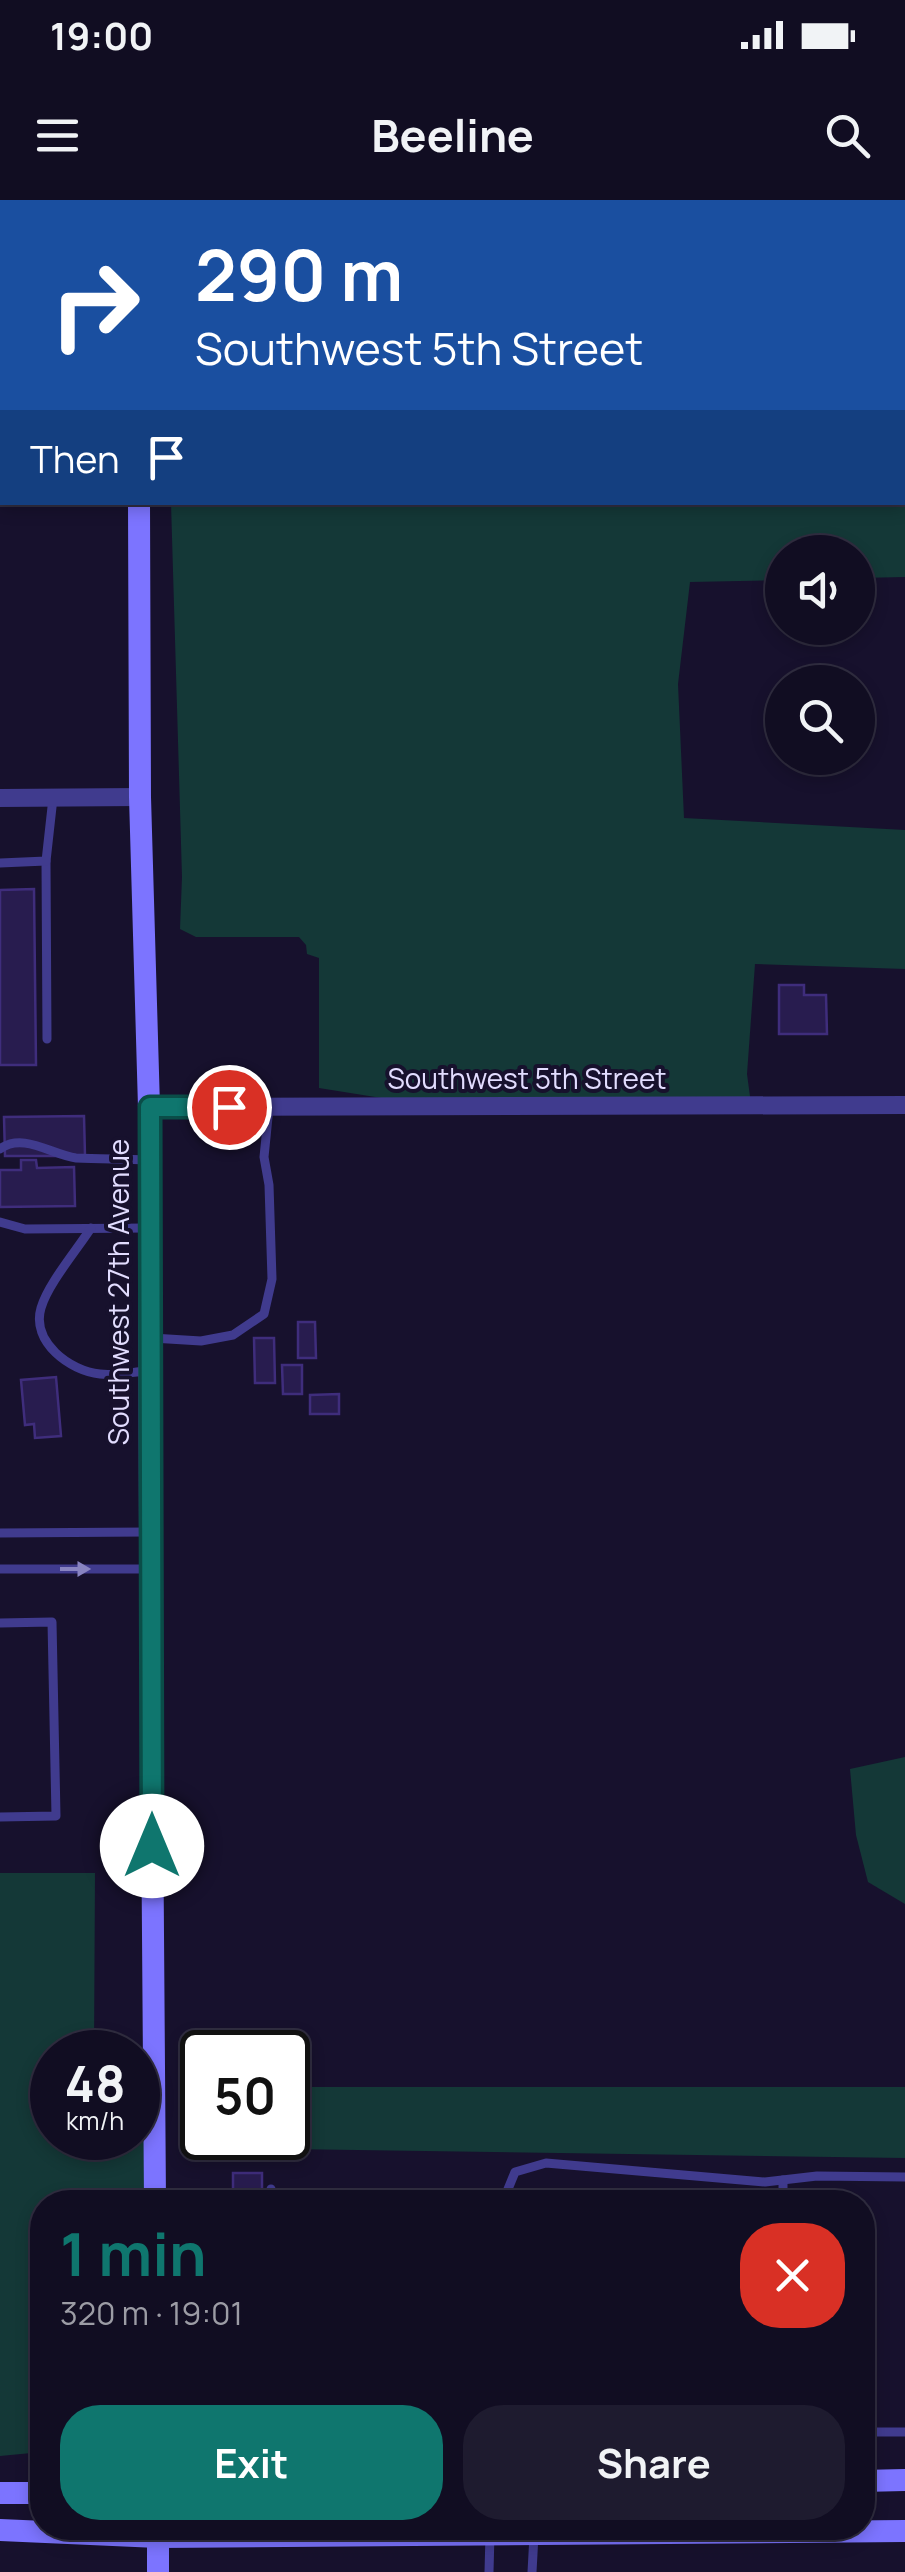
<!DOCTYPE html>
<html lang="en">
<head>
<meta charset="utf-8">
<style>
	:root { --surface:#110d22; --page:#1e1b2f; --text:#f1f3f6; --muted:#9c9ca5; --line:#302d40; --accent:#0f766e }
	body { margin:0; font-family:Manrope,sans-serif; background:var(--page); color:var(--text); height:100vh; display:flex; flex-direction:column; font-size:38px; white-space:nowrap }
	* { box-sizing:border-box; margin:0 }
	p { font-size:32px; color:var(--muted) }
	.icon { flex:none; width:55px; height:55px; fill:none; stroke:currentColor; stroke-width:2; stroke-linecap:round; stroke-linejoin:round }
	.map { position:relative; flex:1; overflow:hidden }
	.sheet { position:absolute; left:30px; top:1990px; width:845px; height:350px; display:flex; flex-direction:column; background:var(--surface); border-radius:40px; box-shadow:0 5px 15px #0003,0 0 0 2px var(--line) }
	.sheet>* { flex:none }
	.banner { position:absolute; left:0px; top:0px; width:905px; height:305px; box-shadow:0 5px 15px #0003,0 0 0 2px var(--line); background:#1a4fa0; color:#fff; overflow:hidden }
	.tools { position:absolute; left:765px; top:335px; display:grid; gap:20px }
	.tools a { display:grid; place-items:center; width:110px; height:110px; border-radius:50%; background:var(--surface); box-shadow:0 5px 15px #0003,0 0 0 2px var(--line); font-size:50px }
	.speed { position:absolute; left:30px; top:1830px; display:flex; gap:20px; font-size:50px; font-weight:700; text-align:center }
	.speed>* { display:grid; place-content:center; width:130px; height:130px; border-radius:50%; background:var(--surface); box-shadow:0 5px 15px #0003,0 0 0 2px var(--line); line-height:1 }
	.speed small { font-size:25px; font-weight:400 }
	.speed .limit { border:5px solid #111; border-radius:15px; background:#fff; color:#111 }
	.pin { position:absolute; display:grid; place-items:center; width:85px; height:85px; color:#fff; margin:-42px; border:5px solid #fff; border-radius:50%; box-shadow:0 2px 10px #0007 }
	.me { position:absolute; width:110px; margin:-55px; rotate:0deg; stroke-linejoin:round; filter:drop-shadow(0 0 8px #0008) }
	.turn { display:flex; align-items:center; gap:35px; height:210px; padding:0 30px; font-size:45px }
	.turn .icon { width:130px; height:130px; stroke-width:2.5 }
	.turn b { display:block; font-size:70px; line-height:85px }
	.then { display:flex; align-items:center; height:95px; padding:0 30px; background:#0003; gap:20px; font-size:38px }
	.round { display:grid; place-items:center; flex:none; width:105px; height:105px; border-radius:40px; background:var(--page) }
	.overview { display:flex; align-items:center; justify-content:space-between; height:170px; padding:0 30px }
	h1 { font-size:60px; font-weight:700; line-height:75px; color:var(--accent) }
	.cta { display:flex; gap:20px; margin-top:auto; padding:20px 30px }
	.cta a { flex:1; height:115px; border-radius:40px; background:var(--accent); color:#fff; font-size:40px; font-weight:700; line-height:115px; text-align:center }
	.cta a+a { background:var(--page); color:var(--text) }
	.status { display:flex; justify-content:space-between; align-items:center; height:70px; padding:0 50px; background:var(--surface); direction:ltr }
	.status svg { height:28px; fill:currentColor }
	header { display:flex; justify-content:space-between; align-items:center; height:130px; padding:0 30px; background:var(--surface); font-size:45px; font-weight:700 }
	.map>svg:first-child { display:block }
</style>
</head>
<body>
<div class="status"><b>19:00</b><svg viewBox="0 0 49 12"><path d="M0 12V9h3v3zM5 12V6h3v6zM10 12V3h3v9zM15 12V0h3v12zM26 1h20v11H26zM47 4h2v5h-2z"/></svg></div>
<header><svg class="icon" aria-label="menu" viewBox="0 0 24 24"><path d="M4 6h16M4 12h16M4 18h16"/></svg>Beeline<svg class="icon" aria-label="search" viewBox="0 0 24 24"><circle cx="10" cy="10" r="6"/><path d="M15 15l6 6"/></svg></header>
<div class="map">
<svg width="905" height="2372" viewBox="0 0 905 2372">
	<rect width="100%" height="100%" fill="#17112d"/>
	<g fill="#143837">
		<path d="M 584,0 L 905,0 L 905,377 L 858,378 L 858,352 L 782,352 L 782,380 L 690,382 L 678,484 L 684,618 L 905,630 L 905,769 L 755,764 L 747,874 L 751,904 L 419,904 L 319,888 L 319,758 L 307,754 L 306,745 L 299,737 L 196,737 L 180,729 L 182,677 L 171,303 L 902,302 L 902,2 L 581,2 Z"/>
		<path d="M 905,1557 L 905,1704 L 868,1682 L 856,1635 L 850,1569 Z"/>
		<path d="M 0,1673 L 95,1673 L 94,1852 L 52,1852 L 52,1938 L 145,1938 L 145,2002 L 42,2002 L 42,2252 L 0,2256 Z"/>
		<path d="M 288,1887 L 905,1887 L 905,1958 L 224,1948 L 220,1938 L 288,1938 Z"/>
	</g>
	<g fill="#281c4f" stroke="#3f2d7c" stroke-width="2.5">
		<path d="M 34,689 L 36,865 L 0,865 L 0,690 Z"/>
		<path d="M 779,785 L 804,785 L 804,795 L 826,795 L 827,834 L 779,834 Z"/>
		<path d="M 84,916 L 85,956 L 5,956 L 4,917 Z"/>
		<path d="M 21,960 L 36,960 L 37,968 L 74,967 L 75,1006 L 0,1007 L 0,970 L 21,970 Z"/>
		<path d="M 298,1122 L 315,1122 L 316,1158 L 298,1158 Z"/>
		<path d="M 254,1138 L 274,1138 L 275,1183 L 255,1183 Z"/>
		<path d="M 282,1165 L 302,1165 L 302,1194 L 283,1194 Z"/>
		<path d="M 56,1177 L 61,1236 L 35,1238 L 34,1224 L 25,1225 L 21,1180 Z"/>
		<path d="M 339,1194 L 339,1214 L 310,1214 L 310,1195 Z"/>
		<path d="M 233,1973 L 262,1973 L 262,2002 L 233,2001 Z"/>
	</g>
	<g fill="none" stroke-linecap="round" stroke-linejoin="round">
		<g stroke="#403b8e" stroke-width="9">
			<path d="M 278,2 L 279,0"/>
			<path d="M 46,661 L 47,839"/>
			<path d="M 0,663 L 46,661 L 53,598"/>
			<path d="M 0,949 C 23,932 52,955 76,958 C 100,959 124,959 148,960"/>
			<path d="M 0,1022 L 25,1029 L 147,1028"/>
			<path d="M 91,1028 C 76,1051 48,1084 41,1108 C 31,1142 70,1171 100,1174 C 115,1176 132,1172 147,1171"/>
			<path d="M 152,1138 L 201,1141 L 233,1135 L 264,1114 L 272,1079 L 269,985 L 264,957 L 269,907"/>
			<path d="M 0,1333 L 147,1332"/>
			<path d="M 0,1369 L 147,1369"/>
			<path d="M 0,1423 L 52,1422 L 56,1616 L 0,1617"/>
			<path d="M 783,1980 L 783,2002"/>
			<path d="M 271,2002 L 271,1989"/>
			<path d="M 505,2002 L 506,1994 L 515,1972 L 546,1963 L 765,1982 L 817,1976 L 905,1977"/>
			<path d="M 862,2232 L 905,2232"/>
			<path d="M 489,2372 L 490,2334"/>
			<path d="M 532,2372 L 534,2335"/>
		</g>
		<g stroke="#403b8e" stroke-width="18">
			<path d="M 0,598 L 140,597"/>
			<path d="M 149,907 L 905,905"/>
		</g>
		<g stroke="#7c74ff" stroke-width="22">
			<path d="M 119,0 L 119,2"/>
			<path d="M 154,2 L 154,0"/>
			<path d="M 139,302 L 140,597 L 149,907 L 150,1332 L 155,2002"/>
			<path d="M 862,2281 L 905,2280"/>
			<path d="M 0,2293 L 42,2293"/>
			<path d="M 158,2328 L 158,2372"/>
			<path d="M 0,2330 L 158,2337 L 905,2331"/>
		</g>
	</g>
	<defs><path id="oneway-solid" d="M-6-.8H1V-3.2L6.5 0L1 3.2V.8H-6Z" transform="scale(2.5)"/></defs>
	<use fill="#8984c1" href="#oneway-solid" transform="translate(75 1369)"/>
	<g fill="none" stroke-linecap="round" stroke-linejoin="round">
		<g stroke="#0a4d48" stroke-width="25">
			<path id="route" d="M 152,1646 L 150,907 L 229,907"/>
		</g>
		<use href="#route" stroke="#0f766e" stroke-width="18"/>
	</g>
	<g text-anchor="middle" stroke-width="8" stroke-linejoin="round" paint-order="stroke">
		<g font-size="28" fill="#e2ddff" stroke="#17112d">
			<text x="527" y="889">Southwest 5th Street</text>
			<text transform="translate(119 1092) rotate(-90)" y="10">Southwest 27th Avenue</text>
		</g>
	</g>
</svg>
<div class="tools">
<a><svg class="icon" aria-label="sound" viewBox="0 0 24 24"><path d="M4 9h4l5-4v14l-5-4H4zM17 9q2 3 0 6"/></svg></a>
<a><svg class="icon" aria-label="search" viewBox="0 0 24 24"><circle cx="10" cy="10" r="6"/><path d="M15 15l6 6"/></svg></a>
</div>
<div class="speed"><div>48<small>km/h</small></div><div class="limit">50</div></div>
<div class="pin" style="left:229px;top:907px;background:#d93025"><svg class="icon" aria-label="arrive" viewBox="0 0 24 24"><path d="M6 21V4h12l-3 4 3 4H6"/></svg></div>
<svg class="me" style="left:152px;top:1646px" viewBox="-20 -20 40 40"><circle r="19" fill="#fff"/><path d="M0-13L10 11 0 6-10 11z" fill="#0f766e"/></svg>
<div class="banner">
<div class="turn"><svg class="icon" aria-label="right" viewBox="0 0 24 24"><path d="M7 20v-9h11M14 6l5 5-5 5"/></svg><div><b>290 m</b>Southwest 5th Street</div></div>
<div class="then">Then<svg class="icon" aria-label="arrive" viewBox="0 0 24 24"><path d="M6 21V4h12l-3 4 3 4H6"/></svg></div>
</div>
<section class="sheet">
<div class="overview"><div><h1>1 min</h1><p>320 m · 19:01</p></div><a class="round" style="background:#d93025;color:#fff"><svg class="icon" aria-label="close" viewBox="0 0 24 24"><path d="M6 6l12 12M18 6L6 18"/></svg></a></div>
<div class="cta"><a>Exit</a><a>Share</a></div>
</section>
</div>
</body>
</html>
